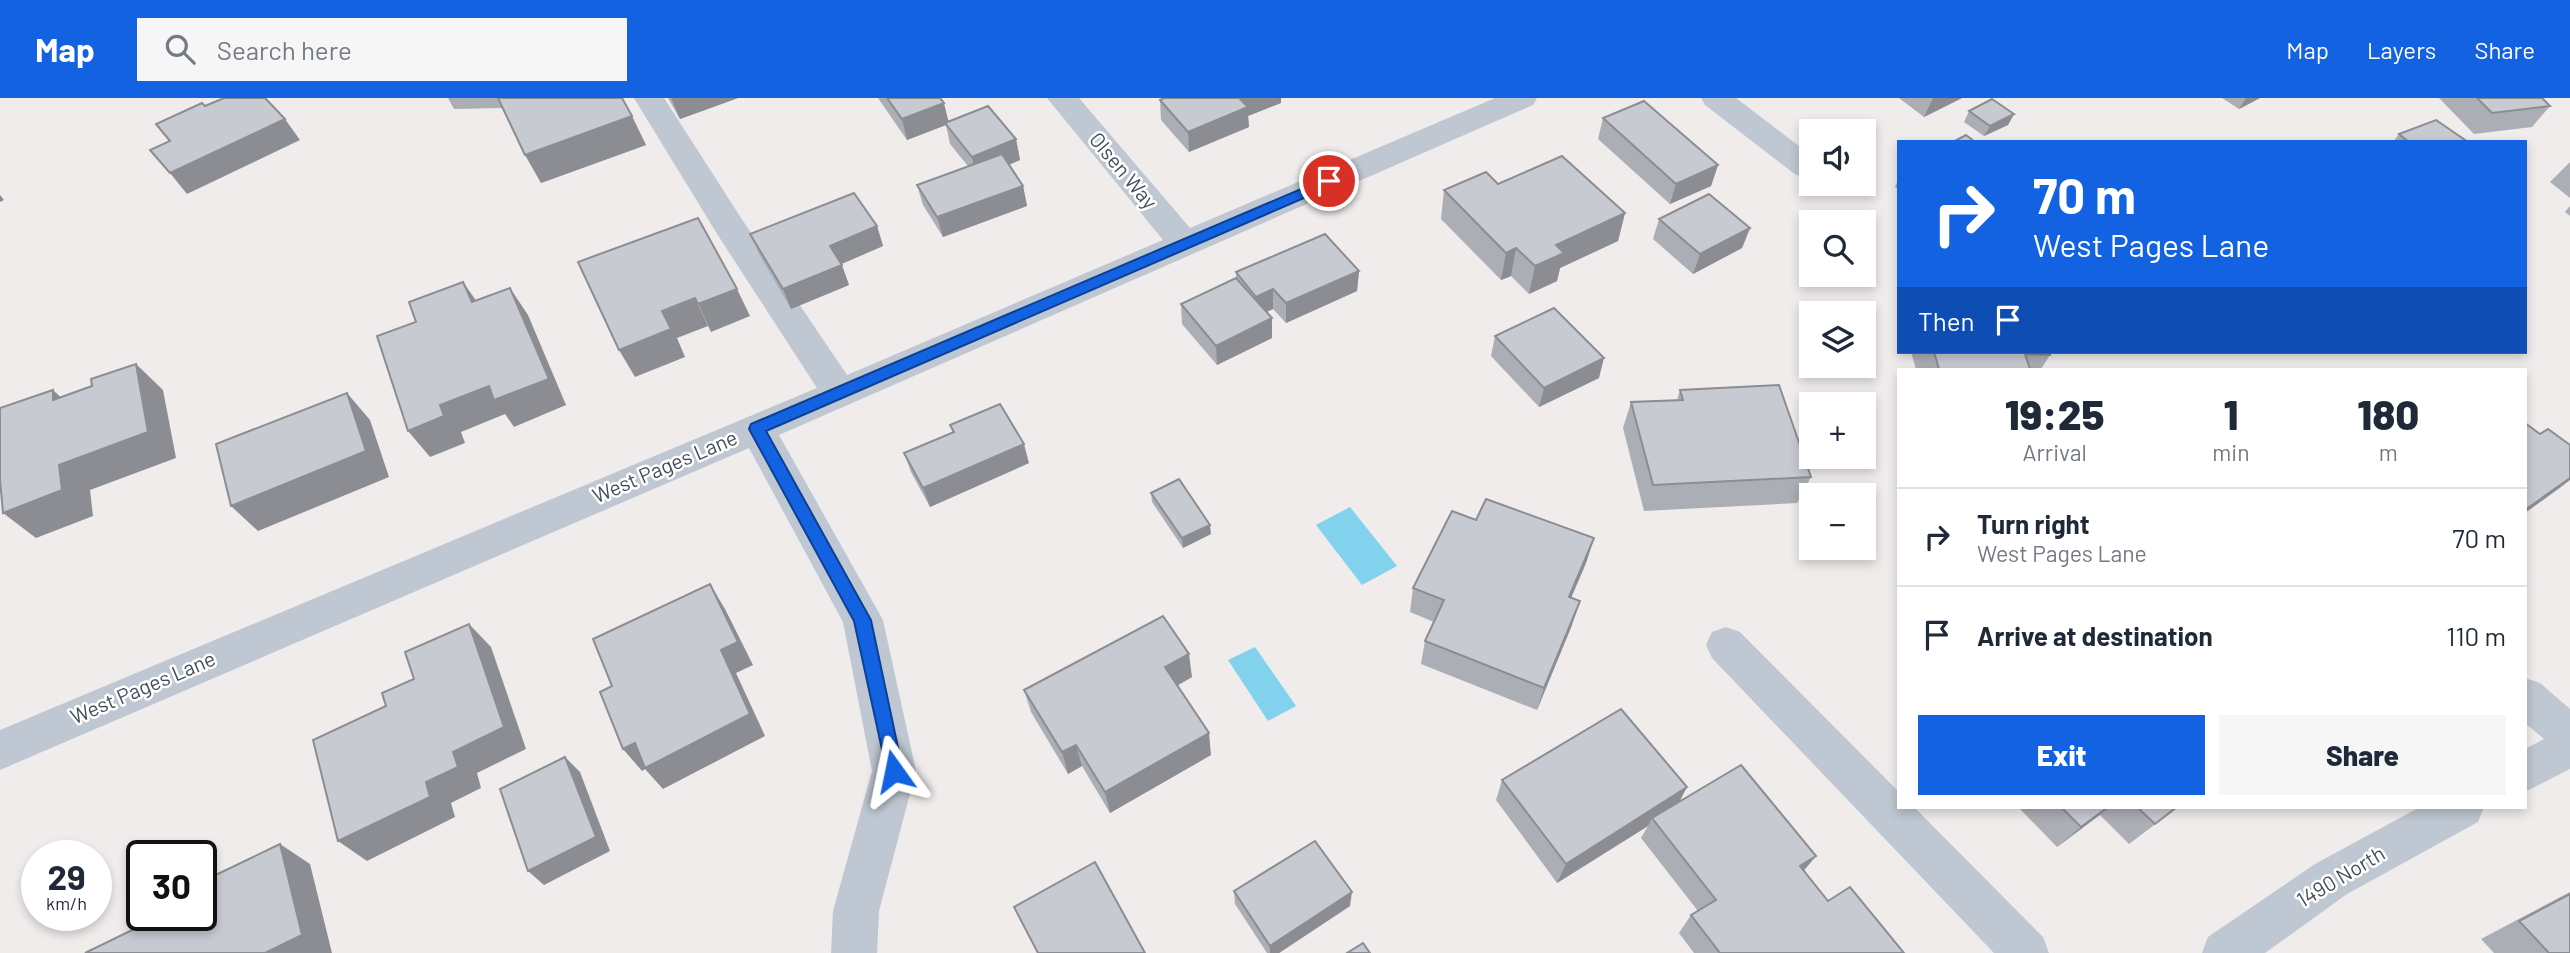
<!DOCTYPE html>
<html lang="en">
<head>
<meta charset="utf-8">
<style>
	:root { --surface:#fff; --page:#f6f6f7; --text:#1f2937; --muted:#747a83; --line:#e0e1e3; --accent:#1262e2 }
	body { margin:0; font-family:Barlow,sans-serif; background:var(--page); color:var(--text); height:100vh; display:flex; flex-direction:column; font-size:26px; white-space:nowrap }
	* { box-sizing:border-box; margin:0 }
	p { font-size:23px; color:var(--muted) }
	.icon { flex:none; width:38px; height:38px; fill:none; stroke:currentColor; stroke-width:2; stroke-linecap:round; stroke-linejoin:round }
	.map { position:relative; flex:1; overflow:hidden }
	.drawer { position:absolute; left:1897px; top:270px; width:630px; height:441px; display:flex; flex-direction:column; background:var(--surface); border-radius:0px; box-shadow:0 4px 10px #0003 }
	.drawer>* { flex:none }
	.guide { position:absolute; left:1897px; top:42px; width:630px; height:214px; border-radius:0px; box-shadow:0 4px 10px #0003; background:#1262e2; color:#fff; overflow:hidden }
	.fabs { position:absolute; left:1799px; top:21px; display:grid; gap:14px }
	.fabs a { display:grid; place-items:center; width:77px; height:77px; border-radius:0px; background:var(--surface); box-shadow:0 4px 10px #0003; font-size:35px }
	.speed { position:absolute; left:21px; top:742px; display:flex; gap:14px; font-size:35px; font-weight:700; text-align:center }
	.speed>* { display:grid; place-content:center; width:91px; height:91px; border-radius:50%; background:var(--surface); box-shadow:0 4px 10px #0003; line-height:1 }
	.speed small { font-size:18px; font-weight:400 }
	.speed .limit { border:4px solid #111; border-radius:10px; background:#fff; color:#111 }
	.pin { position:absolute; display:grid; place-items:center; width:60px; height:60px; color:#fff; margin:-30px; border:4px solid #fff; border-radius:50%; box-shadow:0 2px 7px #0007 }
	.me { position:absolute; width:77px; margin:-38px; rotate:348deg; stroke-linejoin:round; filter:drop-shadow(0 0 5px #0008) }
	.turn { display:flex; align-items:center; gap:24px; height:147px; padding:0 21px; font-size:32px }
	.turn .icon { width:91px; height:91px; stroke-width:2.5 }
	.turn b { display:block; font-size:49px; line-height:60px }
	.then { display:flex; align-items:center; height:66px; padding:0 21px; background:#0003; gap:14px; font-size:26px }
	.eta { display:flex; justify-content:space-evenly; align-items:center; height:119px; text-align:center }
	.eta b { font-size:42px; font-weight:800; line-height:49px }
	.button { display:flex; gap:14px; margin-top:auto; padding:14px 21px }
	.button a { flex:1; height:80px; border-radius:0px; background:var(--accent); color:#fff; font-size:28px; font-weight:800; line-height:80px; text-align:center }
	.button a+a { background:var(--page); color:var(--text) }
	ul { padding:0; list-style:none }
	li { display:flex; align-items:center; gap:21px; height:98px; padding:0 21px; border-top:2px solid var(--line) }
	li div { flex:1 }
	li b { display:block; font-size:26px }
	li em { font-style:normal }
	header { display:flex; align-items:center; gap:42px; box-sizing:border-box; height:98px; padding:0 35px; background:var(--accent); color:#fff }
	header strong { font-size:33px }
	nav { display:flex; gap:38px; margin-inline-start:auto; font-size:24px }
	.search { width:490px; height:63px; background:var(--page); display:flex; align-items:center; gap:18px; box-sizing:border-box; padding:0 24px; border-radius:0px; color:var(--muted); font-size:26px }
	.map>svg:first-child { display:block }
</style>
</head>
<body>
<header>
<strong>Map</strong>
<div class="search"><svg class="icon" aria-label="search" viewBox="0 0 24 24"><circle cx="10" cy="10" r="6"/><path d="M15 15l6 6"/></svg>Search here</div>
<nav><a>Map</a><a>Layers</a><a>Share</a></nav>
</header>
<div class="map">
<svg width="2570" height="855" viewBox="0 0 2570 855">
	<rect width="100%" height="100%" fill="#efeceb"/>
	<g fill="#82d2ee">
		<path d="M 1350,409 L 1397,468 L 1362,487 L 1316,427 Z"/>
		<path d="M 1255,549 L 1296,608 L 1268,623 L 1228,562 Z"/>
	</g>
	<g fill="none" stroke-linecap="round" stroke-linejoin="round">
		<g fill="#bec7d2" fill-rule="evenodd">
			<path d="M 634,0 L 664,0 L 743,123 L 847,277 L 1163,142 L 1047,0 L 1079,0 L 1190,130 L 1495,0 L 1537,0 L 1533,7 L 779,337 L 883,522 L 916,673 L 879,813 L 877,855 L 831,855 L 833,813 L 872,673 L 843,524 L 749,350 L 0,672 L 0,632 L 817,290 L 719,139 Z"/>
			<path d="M 1701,0 L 1736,0 L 1811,57 L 1811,79 L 1796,77 L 1705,7 Z"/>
			<path d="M 1726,529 L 1740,534 L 1899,694 L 1899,709 L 1914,709 L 2043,839 L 2049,855 L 1994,855 L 1712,560 L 1706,547 L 1712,534 Z"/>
			<path d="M 2525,580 L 2540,585 L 2570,611 L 2570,671 L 2525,694 L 2525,651 L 2544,641 L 2525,625 Z"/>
			<path d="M 2420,709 L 2484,709 L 2478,724 L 2347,796 L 2265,855 L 2202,855 L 2208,839 L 2315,766 Z"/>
		</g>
	</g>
	<g fill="#acaeb5">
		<path d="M 448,0 L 622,0 L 646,47 L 541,85 L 503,10 L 454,11 Z"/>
		<path d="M 668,0 L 738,0 L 680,21 Z"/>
		<path d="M 878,0 L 940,0 L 949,24 L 1016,41 L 1020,62 L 1009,67 L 1023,88 L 1027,108 L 943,139 L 923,107 L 917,87 L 968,68 L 950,46 L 946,27 L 907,42 Z"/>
		<path d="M 1899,0 L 1962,0 L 1924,19 Z"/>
		<path d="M 2222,0 L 2260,0 L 2239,11 Z"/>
		<path d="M 2439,0 L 2542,0 L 2550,8 L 2532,29 L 2474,36 Z"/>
		<path d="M 1160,2 L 1281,5 L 1248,18 L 1249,29 L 1189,54 L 1161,22 Z"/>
		<path d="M 1969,13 L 2014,16 L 2008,27 L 1984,38 L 1964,24 Z"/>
		<path d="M 1603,20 L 1718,67 L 1711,88 L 1670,106 L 1598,41 Z"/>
		<path d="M 2399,36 L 2468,44 L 2393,44 Z"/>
		<path d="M 2570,64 L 2570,100 L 2550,84 Z"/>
		<path d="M 1899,80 L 1899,92 L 1895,89 Z"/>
		<path d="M 1498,86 L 1625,115 L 1618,143 L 1560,170 L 1557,183 L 1529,196 L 1511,178 L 1501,182 L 1441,121 L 1444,92 Z"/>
		<path d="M 2570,108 L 2570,118 L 2565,114 Z"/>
		<path d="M 1659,121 L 1750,130 L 1742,150 L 1693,176 L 1653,141 Z"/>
		<path d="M 877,128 L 883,148 L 841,166 L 849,187 L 791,211 L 759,156 L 750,136 Z"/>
		<path d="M 1359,173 L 1357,193 L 1286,225 L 1273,211 L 1266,214 L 1272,240 L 1217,267 L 1182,226 L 1181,206 L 1236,181 L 1236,174 Z"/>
		<path d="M 1495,238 L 1599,280 L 1539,309 L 1491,258 Z"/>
		<path d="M 1911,254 L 2049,254 L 2050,257 L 2041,271 L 1916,271 Z"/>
		<path d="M 1680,292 L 1811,379 L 1797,405 L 1644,413 L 1623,330 L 1631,304 L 1677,302 Z"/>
		<path d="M 950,327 L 1029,365 L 930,409 L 911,374 L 904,355 L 953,335 Z"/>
		<path d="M 1151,395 L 1211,436 L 1183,450 L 1152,404 Z"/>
		<path d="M 1476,422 L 1594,440 L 1586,465 L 1571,500 L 1572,527 L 1537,612 L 1421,566 L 1425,543 L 1434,524 L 1410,514 L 1413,490 Z"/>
		<path d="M 1192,579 L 1177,588 L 1211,657 L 1110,715 L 1082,668 L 1068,676 L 1031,614 L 1024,592 Z"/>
		<path d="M 1502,682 L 1687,689 L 1679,704 L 1816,758 L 1804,772 L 1828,803 L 1904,855 L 1694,855 L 1679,835 L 1691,817 L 1698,813 L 1641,740 L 1648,728 L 1557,785 L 1496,702 Z"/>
		<path d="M 2018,709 L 2178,709 L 2129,746 L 2100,717 L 2057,749 Z"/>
		<path d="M 1234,793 L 1350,808 L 1279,855 L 1267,855 L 1235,806 Z"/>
		<path d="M 2570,794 L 2570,855 L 2494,855 L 2481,841 Z"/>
	</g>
	<g fill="#8c8d93">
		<path d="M 671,0 L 738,0 L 680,21 Z"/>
		<path d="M 1242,0 L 1281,0 L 1281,5 L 1248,18 L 1249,29 L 1189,54 L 1188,34 Z"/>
		<path d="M 1933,0 L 1962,0 L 1924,19 Z"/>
		<path d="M 2246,0 L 2260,0 L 2239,11 Z"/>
		<path d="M 944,5 L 949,26 L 945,25 L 946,27 L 907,42 L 902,21 Z"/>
		<path d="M 2014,16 L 2008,27 L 1984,38 L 1990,28 Z"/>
		<path d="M 632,18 L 646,47 L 541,85 L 525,57 Z"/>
		<path d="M 285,21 L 300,42 L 187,96 L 170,75 Z"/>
		<path d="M 1016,41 L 1020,62 L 977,80 L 972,59 Z"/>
		<path d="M 1718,67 L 1711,88 L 1670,106 L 1676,86 Z"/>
		<path d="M 1023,88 L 1027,108 L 943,139 L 937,119 Z"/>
		<path d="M 0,97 L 4,102 L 0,104 Z"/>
		<path d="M 1625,115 L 1618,143 L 1560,170 L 1557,183 L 1529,196 L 1535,168 L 1556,147 Z"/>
		<path d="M 877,128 L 883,148 L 837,168 L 830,148 Z"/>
		<path d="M 1750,130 L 1742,150 L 1693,176 L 1700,156 Z"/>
		<path d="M 1516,150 L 1511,178 L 1501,182 L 1506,155 Z"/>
		<path d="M 842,167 L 849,187 L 791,211 L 783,191 Z"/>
		<path d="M 1359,173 L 1357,193 L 1286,225 L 1286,205 Z"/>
		<path d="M 463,184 L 482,211 L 472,204 Z"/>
		<path d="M 510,190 L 528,217 L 566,307 L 514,329 L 505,316 L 461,334 L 465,345 L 430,359 L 408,333 L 440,307 Z"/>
		<path d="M 737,191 L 750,218 L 711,234 L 698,206 Z"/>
		<path d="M 1273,191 L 1273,211 L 1257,218 L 1256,199 Z"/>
		<path d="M 695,200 L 708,228 L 677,240 L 685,259 L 635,279 L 619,252 L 662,213 Z"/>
		<path d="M 1272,220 L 1272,240 L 1217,267 L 1216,248 Z"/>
		<path d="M 1604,260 L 1599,280 L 1539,309 L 1544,290 Z"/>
		<path d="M 136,266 L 163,292 L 176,360 L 90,392 L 93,418 L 36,440 L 3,415 L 59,367 Z"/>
		<path d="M 53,292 L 82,319 L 53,302 Z"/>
		<path d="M 347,295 L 370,322 L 389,379 L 258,433 L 231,408 Z"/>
		<path d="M 1024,346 L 1029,365 L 930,409 L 923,390 Z"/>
		<path d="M 2570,380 L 2570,382 L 2561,389 L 2525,415 L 2525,412 Z"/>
		<path d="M 1210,427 L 1211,436 L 1183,450 L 1182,440 Z"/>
		<path d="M 1594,440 L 1586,465 L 1561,523 L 1569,499 Z"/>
		<path d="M 710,486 L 725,511 L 753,567 L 736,575 L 765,638 L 663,691 L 645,671 L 642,673 L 623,651 L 721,552 Z"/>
		<path d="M 1580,503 L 1572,527 L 1537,612 L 1544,590 Z"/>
		<path d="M 469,526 L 491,549 L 526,651 L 477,675 L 481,690 L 451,705 L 455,719 L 367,763 L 338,743 L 426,684 L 453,654 Z"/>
		<path d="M 1189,556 L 1192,579 L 1168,592 L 1165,569 Z"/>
		<path d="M 1209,635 L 1211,657 L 1110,715 L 1105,694 Z"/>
		<path d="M 1076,647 L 1082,668 L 1068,676 L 1062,654 Z"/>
		<path d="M 565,659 L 580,674 L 610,753 L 544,787 L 528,773 Z"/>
		<path d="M 1687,689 L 1676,710 L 1652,720 L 1648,728 L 1557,785 L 1566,766 Z"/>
		<path d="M 2108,709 L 2110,709 L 2057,749 L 2081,729 Z"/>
		<path d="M 280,746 L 310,766 L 332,855 L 265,855 Z"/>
		<path d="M 1816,758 L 1800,777 L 1800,768 Z"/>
		<path d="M 1352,794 L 1350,808 L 1279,855 L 1270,855 L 1270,848 Z"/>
	</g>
	<g fill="#c8cad2" stroke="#8c8d93" stroke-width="2">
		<path d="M 224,0 L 265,0 L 285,21 L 170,75 L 150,52 L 170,43 L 156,26 L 202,5 L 205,8 Z"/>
		<path d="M 498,0 L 622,0 L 632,18 L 525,57 Z"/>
		<path d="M 887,0 L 940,0 L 944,5 L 902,21 Z"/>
		<path d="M 1164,0 L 1242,0 L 1240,1 L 1248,9 L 1188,34 L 1160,2 Z"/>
		<path d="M 2477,0 L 2542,0 L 2550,8 L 2492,15 Z"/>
		<path d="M 1992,1 L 2014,16 L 1990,28 L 1969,13 Z"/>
		<path d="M 1644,3 L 1718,67 L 1676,86 L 1603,20 Z"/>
		<path d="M 988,8 L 1016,41 L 972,59 L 945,25 Z"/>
		<path d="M 2436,22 L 2468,44 L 2409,44 L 2399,36 Z"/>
		<path d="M 1966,37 L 1975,44 L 1953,44 Z"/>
		<path d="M 1002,56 L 1023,88 L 937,119 L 917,87 Z"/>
		<path d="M 1562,58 L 1625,115 L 1556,147 L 1564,155 L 1535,168 L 1516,150 L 1506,155 L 1444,92 L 1486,74 L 1498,86 Z"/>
		<path d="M 854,95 L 877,128 L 830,148 L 842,167 L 783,191 L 750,136 Z"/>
		<path d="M 1709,96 L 1750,130 L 1700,156 L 1659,121 Z"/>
		<path d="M 698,120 L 737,191 L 698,206 L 695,200 L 662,213 L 671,231 L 619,252 L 578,164 Z"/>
		<path d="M 1325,136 L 1359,173 L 1286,205 L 1273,191 L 1256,199 L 1236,174 Z"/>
		<path d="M 1236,180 L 1272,220 L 1216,248 L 1181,206 Z"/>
		<path d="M 463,184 L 472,204 L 510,190 L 549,281 L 494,302 L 489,288 L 440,307 L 444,318 L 408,333 L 377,238 L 416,224 L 409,204 Z"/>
		<path d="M 1554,210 L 1604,260 L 1544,290 L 1495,238 Z"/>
		<path d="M 1934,254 L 2049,254 L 2050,257 L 2025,256 L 2030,271 L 1939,271 Z"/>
		<path d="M 136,266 L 148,334 L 59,367 L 62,392 L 3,415 L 0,382 L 0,310 L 53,292 L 53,302 L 92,288 L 91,281 Z"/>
		<path d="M 1779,287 L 1811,379 L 1653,387 L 1631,304 L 1683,302 L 1680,292 Z"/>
		<path d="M 347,295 L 366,353 L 231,408 L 216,346 Z"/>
		<path d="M 1000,306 L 1024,346 L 923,390 L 904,355 L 954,334 L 950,327 Z"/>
		<path d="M 2525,325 L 2540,336 L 2548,331 L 2570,347 L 2570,380 L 2525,412 Z"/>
		<path d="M 1179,381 L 1210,427 L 1182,440 L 1151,395 Z"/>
		<path d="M 1486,401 L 1594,440 L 1569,499 L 1580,503 L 1544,590 L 1425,543 L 1444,502 L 1413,490 L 1452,413 L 1476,422 Z"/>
		<path d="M 710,486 L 738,544 L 721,552 L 750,616 L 645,670 L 635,645 L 623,651 L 600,594 L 612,588 L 593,541 Z"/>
		<path d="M 1163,518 L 1189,556 L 1165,569 L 1209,635 L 1105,694 L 1076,647 L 1062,654 L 1024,592 Z"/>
		<path d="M 469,526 L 504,629 L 453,654 L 458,669 L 426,684 L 430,699 L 338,743 L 313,642 L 386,608 L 382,595 L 414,581 L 405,554 Z"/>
		<path d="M 1621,611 L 1687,689 L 1566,766 L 1502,682 Z"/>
		<path d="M 565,659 L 596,739 L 528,773 L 500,691 Z"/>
		<path d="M 1741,667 L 1816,758 L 1800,768 L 1828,803 L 1850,789 L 1904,855 L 1720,855 L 1691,817 L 1716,802 L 1652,720 Z"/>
		<path d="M 2061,709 L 2108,709 L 2081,729 Z"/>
		<path d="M 2137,709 L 2177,709 L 2155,726 Z"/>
		<path d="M 1315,743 L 1352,794 L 1270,848 L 1234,793 Z"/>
		<path d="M 280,746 L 302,837 L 265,855 L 85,855 L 163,817 L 201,817 L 201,784 Z"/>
		<path d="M 1095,764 L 1145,855 L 1038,855 L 1014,809 Z"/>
		<path d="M 2570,796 L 2570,855 L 2549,855 L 2519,823 Z"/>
		<path d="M 1363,845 L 1370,855 L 1347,855 Z"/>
	</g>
	<path fill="#1262e2" stroke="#0c4093" stroke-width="2" d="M 1329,79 L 1334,80 L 1334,87 L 766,333 L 871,522 L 903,673 L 900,679 L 894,681 L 888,679 L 854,523 L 749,331 L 751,326 Z"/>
	<g text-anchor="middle" stroke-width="5" stroke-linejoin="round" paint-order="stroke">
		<g font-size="21" fill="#444e5a" stroke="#fff">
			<text transform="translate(1123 73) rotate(50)" y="7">Olsen Way</text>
			<text transform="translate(665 369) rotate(-23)" y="7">West Pages Lane</text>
			<text transform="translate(143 590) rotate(-23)" y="7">West Pages Lane</text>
			<text transform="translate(2341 779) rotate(-31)" y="7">1490 North</text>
		</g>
	</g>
</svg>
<div class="fabs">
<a><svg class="icon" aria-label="sound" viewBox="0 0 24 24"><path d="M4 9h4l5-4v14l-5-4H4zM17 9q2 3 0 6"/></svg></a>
<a><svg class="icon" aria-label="search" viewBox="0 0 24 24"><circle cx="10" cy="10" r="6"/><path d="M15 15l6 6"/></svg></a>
<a><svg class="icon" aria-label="layers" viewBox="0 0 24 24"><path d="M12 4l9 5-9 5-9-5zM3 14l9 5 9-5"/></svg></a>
<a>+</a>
<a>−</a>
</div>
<div class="speed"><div>29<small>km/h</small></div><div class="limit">30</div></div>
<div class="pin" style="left:1329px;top:83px;background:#d93025"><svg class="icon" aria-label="arrive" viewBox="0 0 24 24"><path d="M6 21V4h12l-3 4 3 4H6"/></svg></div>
<svg class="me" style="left:894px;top:673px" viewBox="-20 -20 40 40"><path d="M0-17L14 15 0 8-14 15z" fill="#1262e2" stroke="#fff" stroke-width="4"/></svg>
<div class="guide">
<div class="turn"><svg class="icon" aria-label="right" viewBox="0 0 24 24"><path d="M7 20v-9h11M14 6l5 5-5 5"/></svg><div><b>70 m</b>West Pages Lane</div></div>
<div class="then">Then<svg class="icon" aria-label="arrive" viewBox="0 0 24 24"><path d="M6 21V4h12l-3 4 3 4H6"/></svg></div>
</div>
<section class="drawer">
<div class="eta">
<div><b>19:25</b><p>Arrival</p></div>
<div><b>1</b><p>min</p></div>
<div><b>180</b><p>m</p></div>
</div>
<ul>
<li><svg class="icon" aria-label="right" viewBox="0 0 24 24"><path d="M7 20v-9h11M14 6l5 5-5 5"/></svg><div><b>Turn right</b><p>West Pages Lane</p></div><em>70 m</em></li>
<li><svg class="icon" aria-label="arrive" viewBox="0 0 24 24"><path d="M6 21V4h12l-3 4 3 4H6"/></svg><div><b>Arrive at destination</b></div><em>110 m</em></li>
</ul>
<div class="button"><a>Exit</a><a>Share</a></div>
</section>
</div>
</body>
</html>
